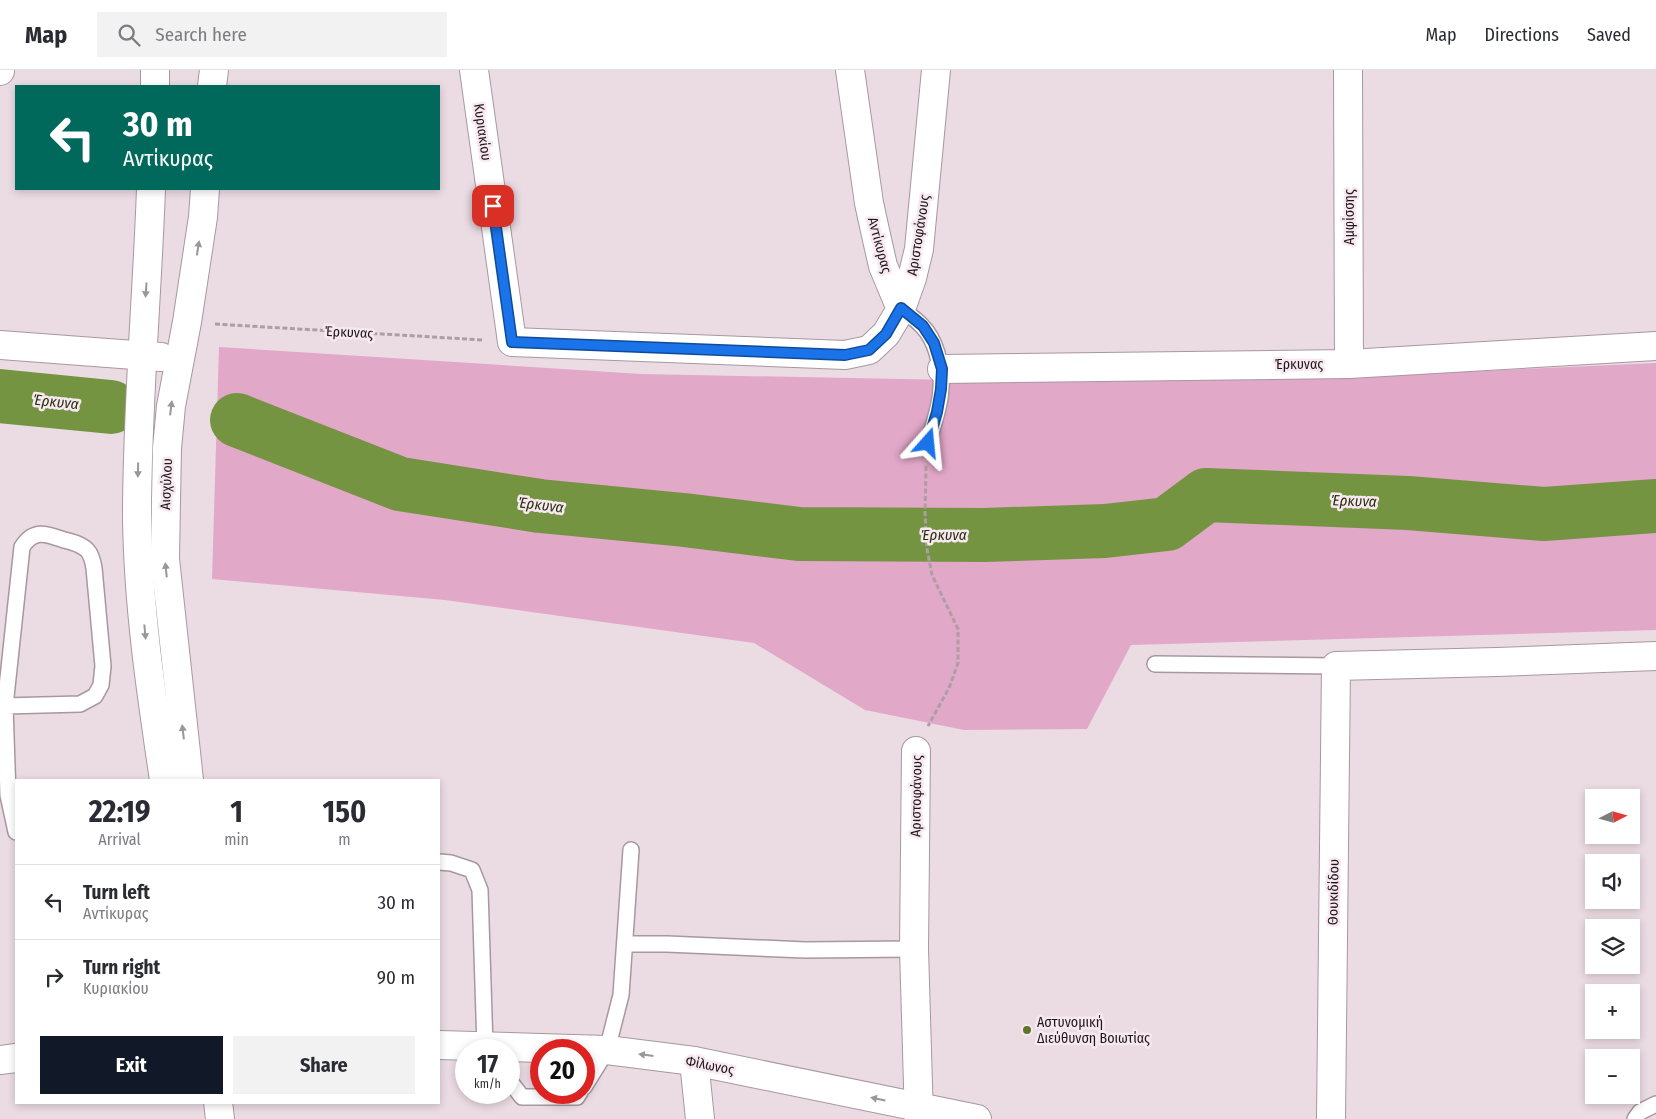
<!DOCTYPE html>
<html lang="en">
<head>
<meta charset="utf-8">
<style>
	:root { --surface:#fff; --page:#f2f2f3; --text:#2b2b33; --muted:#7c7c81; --line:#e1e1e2; --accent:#111827 }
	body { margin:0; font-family:"Fira Sans Condensed",sans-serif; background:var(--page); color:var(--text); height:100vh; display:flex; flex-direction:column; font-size:19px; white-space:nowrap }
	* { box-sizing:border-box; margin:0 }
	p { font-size:16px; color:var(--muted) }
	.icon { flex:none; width:28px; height:28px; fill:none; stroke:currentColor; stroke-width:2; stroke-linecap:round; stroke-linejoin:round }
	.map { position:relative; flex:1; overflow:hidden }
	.side { position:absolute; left:15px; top:709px; width:425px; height:325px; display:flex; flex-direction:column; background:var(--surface); border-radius:0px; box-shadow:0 2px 8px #0003 }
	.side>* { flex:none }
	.top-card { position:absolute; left:15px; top:15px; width:425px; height:105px; border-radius:0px; box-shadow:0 2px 8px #0003; background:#00695c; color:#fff; overflow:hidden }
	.needle { width:32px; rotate:84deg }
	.tools { position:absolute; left:1585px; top:719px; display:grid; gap:10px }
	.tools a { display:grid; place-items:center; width:55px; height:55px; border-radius:0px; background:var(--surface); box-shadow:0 2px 8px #0003; font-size:25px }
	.speed { position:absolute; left:455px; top:969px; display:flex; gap:10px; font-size:25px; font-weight:700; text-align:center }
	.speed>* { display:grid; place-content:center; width:65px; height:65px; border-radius:50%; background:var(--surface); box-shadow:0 2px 8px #0003; line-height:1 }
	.speed small { font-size:12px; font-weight:400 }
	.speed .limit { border:8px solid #d22; background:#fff; color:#111 }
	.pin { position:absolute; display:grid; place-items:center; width:42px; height:42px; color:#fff; margin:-21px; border-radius:10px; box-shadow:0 2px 8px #0006 }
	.me { position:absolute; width:55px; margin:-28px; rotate:18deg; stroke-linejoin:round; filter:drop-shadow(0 0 4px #0008) }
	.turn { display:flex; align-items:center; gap:18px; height:105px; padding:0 25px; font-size:22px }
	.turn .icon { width:65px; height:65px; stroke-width:2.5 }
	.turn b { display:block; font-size:35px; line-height:42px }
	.eta { display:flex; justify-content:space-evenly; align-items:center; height:85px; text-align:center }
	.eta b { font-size:30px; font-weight:700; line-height:35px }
	.button { display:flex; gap:10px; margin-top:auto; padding:10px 25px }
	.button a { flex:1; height:58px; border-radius:0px; background:var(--accent); color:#fff; font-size:20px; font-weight:700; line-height:58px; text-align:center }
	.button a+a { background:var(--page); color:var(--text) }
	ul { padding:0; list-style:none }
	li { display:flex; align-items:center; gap:15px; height:75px; padding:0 25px; border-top:1px solid var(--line) }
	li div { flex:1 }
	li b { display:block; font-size:19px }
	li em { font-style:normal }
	header { display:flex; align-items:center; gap:30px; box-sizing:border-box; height:70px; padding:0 25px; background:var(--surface); border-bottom:1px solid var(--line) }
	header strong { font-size:24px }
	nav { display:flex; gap:28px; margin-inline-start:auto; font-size:18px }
	.search { width:350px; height:45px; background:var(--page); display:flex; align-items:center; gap:12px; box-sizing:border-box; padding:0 18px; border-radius:0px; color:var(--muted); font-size:19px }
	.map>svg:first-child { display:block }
</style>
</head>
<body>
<header>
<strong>Map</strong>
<div class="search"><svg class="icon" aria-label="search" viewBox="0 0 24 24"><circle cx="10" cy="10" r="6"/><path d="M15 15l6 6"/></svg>Search here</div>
<nav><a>Map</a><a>Directions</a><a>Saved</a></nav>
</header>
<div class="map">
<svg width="1656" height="1049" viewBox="0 0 1656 1049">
	<rect width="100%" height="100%" fill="#ebdbe3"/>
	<path fill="#e2a8c8" d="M 219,277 L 641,304 L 1050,312 L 1352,307 L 1656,293 L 1656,560 L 1131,575 L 1087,659 L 964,660 L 865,640 L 754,573 L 445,530 L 212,509 Z"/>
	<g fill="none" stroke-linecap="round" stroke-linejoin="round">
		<g stroke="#759442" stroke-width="54">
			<path d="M 0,326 L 111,337"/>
			<path d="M 237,350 L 400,414 L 540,436 L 684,450 L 799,464 L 984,465 L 1105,461 L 1167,454 L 1206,425 L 1408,433 L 1544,444 L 1656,436"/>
		</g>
		<g stroke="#a798a0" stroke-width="18">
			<g id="lane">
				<path d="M 901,239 C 908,244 916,249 922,256 C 929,263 934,273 937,283 C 947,315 938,341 928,373"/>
				<path d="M 1155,594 L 1336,596"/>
				<path d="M 0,635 L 5,636 L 80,634 L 95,626 L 101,615 L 103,596 L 94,498 C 93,492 91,484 87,480 C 81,474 72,472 64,470 C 47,464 34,458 22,477 L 5,636 L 8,725 L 16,762"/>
				<path d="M 439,792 L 451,793 L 472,800 L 480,820 L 485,977 L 487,980"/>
				<path d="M 625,874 L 667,874 L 805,880 L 914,879"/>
				<path d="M 509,1010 L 522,1027 L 577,1027 L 580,1022"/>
				<path d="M 584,1017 L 607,980 L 621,925 L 631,780"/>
				<path d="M 1635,1049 L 1640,1042 L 1656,1034"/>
			</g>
		</g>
		<g stroke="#a798a0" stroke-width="30">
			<g id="street">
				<path d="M 474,0 L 512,272 L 845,285 L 869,280 L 886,264 L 901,239 L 912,208 L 919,179 L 936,0"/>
				<path d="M 850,0 L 869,133 L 876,165 L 883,196 L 901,239"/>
				<path d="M 1348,0 L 1349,294"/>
				<path d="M 0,1 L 0,0"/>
				<path d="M 155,16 L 155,0"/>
				<path d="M 212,16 L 214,0"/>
				<path d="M 151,119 C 147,228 137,338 137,447 C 138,535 151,623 164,710"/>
				<path d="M 0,275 L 161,287"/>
				<path d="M 942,299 L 1349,294 L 1656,276"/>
				<path d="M 916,681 L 914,879 L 919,1049"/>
				<path d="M 189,710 L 165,489 L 166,430 L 167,378 L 171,336 L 187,252 L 203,147 L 205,119"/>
				<path d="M 694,991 L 700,1049"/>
				<path d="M 218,1032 L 220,1049"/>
				<path d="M 1331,1049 L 1336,596 L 1497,592 L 1656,586"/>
			</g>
		</g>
		<g stroke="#a798a0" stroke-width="30">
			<g id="secondary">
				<path d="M 439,975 L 607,980 L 694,991 L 977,1049"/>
				<path d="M 0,990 L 16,988"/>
			</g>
		</g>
		<g stroke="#ab9ea4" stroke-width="3" stroke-dasharray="5 2.5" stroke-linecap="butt">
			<path d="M 215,254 L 483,270"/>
			<path d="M 926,396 L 925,443 L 927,479 L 932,505 L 958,559 L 958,593 L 949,618 L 928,656"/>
		</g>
		<use href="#lane" stroke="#fff" stroke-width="15"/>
		<use href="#street" stroke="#fff" stroke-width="28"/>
		<use href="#secondary" stroke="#fff" stroke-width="28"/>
	</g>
	<defs><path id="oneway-solid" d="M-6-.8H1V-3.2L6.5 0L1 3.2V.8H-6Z" transform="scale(1.25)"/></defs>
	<g fill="#999798">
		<use href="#oneway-solid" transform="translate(198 178) rotate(-81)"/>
		<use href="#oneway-solid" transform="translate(146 220) rotate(94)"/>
		<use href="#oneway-solid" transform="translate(171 338) rotate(-83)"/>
		<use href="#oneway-solid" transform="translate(138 400) rotate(91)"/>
		<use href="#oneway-solid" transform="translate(166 500) rotate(-96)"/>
		<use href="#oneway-solid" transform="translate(145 562) rotate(85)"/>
		<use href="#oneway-solid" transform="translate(183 662) rotate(-97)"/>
		<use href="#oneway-solid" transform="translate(646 985) rotate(-173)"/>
		<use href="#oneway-solid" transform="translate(878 1029) rotate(-168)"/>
	</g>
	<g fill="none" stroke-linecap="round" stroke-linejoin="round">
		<g stroke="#114b97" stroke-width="12">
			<path id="route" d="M 493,136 L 512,272 L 845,285 L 869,280 L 886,264 L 901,238 L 923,256 L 934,273 L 942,299 L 941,319 L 937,342 L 928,373"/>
		</g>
		<use href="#route" stroke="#1a73e8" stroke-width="9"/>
	</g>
	<circle fill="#597529" stroke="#f8e8f0" stroke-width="2" cx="1027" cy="960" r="5"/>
	<g text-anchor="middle" stroke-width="5" stroke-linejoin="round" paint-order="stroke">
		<g font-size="14" fill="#1d181a" stroke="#f8e8f0">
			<text transform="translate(483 62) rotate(82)" y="5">Κυριακίου</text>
			<text transform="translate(1349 147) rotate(-90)" y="5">Αμφίσσης</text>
			<text transform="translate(918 165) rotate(-81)" y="5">Αριστοφάνους</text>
			<text transform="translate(880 175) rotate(75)" y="5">Αντίκυρας</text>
			<text transform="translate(349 262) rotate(3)" y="5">Έρκυνας</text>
			<text x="1299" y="299">Έρκυνας</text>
			<text transform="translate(166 414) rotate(-88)" y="5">Αισχύλου</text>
			<text transform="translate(916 726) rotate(-89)" y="5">Αριστοφάνους</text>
			<text transform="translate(1333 822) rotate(-89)" y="5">Θουκιδίδου</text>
			<text transform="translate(710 995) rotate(11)" y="5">Φίλωνος</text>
		</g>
		<g font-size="14" fill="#1d181a" stroke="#f8e8f0" text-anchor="start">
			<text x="1037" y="957">Αστυνομική<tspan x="1037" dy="16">Διεύθυνση Βοιωτίας</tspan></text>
		</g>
		<g font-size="15" font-style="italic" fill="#24310e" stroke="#f8e8f0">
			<text transform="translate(56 332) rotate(6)" y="5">Έρκυνα</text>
			<text transform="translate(1354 431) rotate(2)" y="5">Έρκυνα</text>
			<text transform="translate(541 435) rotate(7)" y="5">Έρκυνα</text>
			<text x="944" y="470">Έρκυνα</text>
		</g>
	</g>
</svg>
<div class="tools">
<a><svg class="needle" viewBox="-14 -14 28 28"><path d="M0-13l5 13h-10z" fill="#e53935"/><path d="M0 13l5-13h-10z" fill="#7c7c81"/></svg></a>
<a><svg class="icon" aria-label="sound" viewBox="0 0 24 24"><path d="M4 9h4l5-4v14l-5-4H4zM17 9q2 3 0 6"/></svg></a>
<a><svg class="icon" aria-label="layers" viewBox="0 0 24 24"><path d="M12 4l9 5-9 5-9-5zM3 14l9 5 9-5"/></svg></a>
<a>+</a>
<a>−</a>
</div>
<div class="speed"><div>17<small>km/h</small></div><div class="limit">20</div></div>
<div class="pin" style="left:493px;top:136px;background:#d93025"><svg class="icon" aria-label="arrive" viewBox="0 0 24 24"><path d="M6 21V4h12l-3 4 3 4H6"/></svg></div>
<svg class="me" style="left:928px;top:373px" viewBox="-20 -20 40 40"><path d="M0-17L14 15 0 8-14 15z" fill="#1a73e8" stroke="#fff" stroke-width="4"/></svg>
<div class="top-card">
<div class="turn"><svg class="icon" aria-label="left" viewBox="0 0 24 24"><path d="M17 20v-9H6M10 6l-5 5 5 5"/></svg><div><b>30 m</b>Αντίκυρας</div></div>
</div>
<section class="side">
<div class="eta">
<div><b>22:19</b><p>Arrival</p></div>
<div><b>1</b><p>min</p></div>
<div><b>150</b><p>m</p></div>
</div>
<ul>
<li><svg class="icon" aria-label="left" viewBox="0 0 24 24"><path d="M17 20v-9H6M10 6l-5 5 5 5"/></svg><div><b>Turn left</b><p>Αντίκυρας</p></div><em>30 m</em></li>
<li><svg class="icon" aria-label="right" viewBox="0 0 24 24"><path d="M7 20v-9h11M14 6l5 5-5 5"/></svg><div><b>Turn right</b><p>Κυριακίου</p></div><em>90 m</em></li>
</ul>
<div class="button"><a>Exit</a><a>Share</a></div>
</section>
</div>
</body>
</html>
